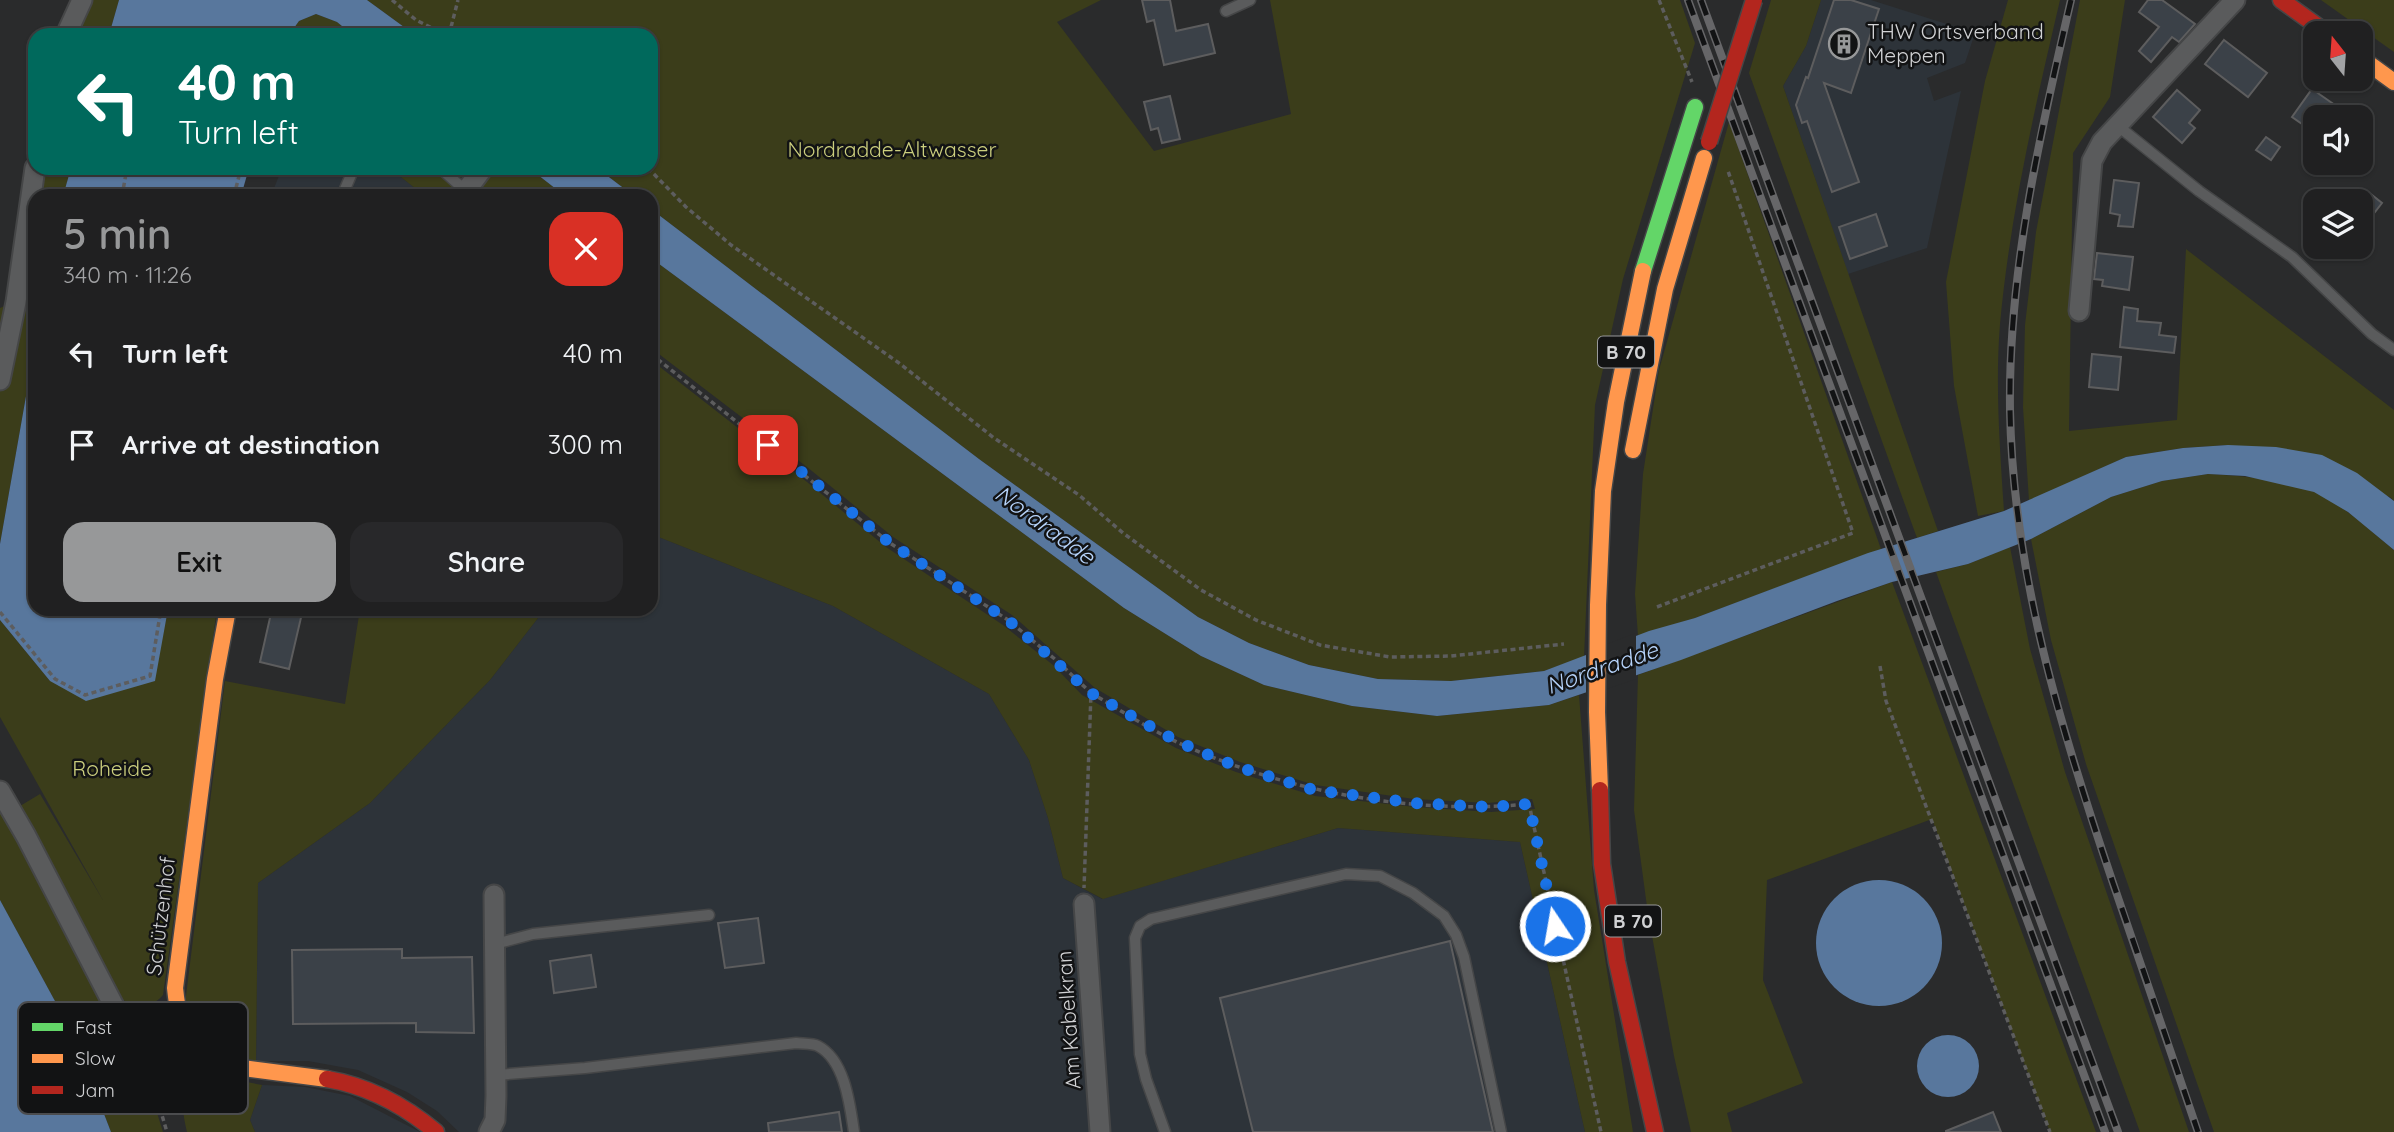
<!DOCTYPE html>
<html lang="en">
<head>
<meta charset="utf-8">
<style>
	:root { --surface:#202021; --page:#28282a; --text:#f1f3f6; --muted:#a2a3a5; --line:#3d3e3f; --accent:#979899 }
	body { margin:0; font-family:Quicksand,sans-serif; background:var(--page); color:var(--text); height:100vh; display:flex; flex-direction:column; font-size:26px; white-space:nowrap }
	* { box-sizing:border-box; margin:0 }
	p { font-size:23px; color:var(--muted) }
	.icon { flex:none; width:38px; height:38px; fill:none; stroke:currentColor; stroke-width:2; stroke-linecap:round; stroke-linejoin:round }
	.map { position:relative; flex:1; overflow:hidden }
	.drawer { position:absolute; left:28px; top:189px; width:630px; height:427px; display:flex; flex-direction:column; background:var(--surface); border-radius:21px; box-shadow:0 2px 5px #0004,0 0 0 2px var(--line) }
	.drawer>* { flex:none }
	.guide { position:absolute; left:28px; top:28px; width:630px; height:147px; border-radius:21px; box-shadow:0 2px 5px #0004,0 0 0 2px var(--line); background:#00695c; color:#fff; overflow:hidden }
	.needle { width:46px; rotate:343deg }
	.tools { position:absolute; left:2303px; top:21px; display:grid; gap:14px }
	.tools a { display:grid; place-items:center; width:70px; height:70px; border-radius:14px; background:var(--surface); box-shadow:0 2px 5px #0004,0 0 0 2px var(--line); font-size:35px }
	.pin { position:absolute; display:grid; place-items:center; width:60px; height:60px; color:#fff; margin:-30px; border-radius:14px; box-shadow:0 4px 10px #0006 }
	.me { position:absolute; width:77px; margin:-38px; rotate:348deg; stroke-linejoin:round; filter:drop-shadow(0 0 5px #0008) }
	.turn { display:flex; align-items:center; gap:24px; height:147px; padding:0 35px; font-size:32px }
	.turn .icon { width:91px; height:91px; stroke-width:2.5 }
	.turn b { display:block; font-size:49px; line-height:60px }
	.round { display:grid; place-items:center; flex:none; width:74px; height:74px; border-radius:21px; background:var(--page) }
	.head { display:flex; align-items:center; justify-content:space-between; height:119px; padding:0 35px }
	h1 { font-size:42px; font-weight:600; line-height:52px; color:var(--accent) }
	.primary-button { display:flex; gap:14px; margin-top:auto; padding:14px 35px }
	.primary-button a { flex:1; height:80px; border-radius:21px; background:var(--accent); color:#111; font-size:28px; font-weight:600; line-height:80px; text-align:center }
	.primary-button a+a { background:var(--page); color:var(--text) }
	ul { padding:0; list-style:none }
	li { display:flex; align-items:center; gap:21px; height:91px; padding:0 35px }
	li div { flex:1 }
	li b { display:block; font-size:26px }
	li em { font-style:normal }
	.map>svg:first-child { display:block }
</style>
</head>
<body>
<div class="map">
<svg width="2394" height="1132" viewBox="0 0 2394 1132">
	<rect width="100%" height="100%" fill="#2a2b2c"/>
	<g fill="#2d3339">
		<path d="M 1821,0 L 1871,0 L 1975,33 L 1965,63 L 1927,78 L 1934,101 L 1961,91 L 1927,248 L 1848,274 L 1783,86 L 1806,46 Z"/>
		<path d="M 282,168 L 403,168 L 397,174 L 425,196 L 271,196 Z"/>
		<path d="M 651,534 L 833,606 L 989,694 L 1029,760 L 1048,818 L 1063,878 L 1102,899 L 1338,828 L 1520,842 L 1585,1132 L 459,1132 L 437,1111 L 407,1092 L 358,1070 L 308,1061 L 256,1061 L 258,883 L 370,803 L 490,680 L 545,609 L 651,609 Z"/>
		<path d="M 262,1085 L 305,1087 L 350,1096 L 420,1132 L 255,1132 L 250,1120 Z"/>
	</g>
	<g fill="#3b3d1a">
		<path d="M 82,0 L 119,0 L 109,35 L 66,35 Z"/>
		<path d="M 367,0 L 1101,0 L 1057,22 L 1154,151 L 1291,114 L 1270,0 L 1680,0 L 1695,43 L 1623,279 L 1595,405 L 1584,657 L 1544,671 L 1451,681 L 1378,679 L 1309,665 L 1249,643 L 1198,617 L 979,459 L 651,209 L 651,196 L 634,196 L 597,168 L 651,168 L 651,35 L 415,35 Z"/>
		<path d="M 1771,0 L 1821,0 L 1806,46 L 1783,86 L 1938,531 L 1917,538 L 1749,73 Z"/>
		<path d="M 2008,0 L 2060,0 C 2035,107 2010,215 2000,324 C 1995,386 2000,449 2004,511 L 1978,516 L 1954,386 L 1946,282 L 1985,81 Z"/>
		<path d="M 2080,0 L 2125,0 L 2110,97 L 2073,153 L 2069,431 L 2177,420 L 2186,249 L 2394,410 L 2394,501 L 2390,497 L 2228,445 L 2183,448 L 2126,457 L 2029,501 L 2023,407 L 2025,325 L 2036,232 Z"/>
		<path d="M 2321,0 L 2394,0 L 2394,52 Z"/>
		<path d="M 316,14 L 337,22 L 353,35 L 289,35 L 299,21 Z"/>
		<path d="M 1729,122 L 1881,549 L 1695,618 L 1638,636 L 1635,594 L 1643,474 L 1659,370 Z"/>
		<path d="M 35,168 L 71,168 L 63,196 L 35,196 L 35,345 L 0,544 L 0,308 L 16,301 Z"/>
		<path d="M 403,168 L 468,168 L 448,196 L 425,196 L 397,174 Z"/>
		<path d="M 493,168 L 529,168 L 565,196 L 472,196 Z"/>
		<path d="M 651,258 L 1124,608 L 1201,656 L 1264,685 L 1352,706 L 1437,716 L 1549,705 L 1579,695 L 1594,890 L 1633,1132 L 1585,1132 L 1520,842 L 1338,828 L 1103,899 L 1063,878 L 1048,818 L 1029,760 L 989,694 L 833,606 L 651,534 L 651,360 L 807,482 L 886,547 L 1003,625 L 1053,665 L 1082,695 L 1176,748 L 1236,772 L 1315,796 L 1415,807 L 1491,812 L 1535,809 L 1532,799 L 1488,803 L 1414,799 L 1315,785 L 1240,762 L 1178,737 L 1095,688 L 1012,615 L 893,537 L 807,467 L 651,348 Z"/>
		<path d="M 2208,474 C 2241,476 2285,479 2315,492 C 2345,506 2369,530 2394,550 L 2394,1132 L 2214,1132 L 2086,764 L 2051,640 L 2031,539 L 2111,497 L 2162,481 Z"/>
		<path d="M 2010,547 L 2030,649 L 2065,772 L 2189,1132 L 2140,1132 L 1936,572 L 1968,564 Z"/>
		<path d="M 1892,582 L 2096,1132 L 2050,1132 L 1932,819 L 1767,880 L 1763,980 L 1803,1083 L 1727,1113 L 1732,1132 L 1691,1132 L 1674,1056 L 1648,914 L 1634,810 L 1638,675 Z"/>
		<path d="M 168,609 L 217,609 L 163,995 C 149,1011 131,1008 117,995 L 15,809 L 40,794 L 104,902 L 0,717 L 0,620 L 50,681 L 165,625 Z"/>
		<path d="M 360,609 L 545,609 L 490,680 L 370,803 L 258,883 L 256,1061 L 206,1047 L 185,1004 L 225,681 L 345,704 Z"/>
		<path d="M 0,791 L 120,1038 L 138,1063 L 149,1087 L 163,1132 L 111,1132 L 74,1036 L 0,900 Z"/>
		<path d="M 212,1073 L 220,1077 L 262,1085 L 250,1120 L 255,1132 L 187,1132 C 179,1098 182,1091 212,1073 Z"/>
	</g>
	<g fill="#58779d">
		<path d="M 119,0 L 367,0 L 415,35 L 353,35 L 337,22 L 316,14 L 299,21 L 289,35 L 109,35 Z"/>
		<path d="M 71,168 L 249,168 L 241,196 L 63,196 Z"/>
		<path d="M 529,168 L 597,168 L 634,196 L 565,196 Z"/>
		<path d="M 651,209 L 979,459 L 1198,617 L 1249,643 L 1309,665 L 1378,679 L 1451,681 L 1544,671 L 1649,631 L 1695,618 L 1868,553 L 2004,511 L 2126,457 L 2183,448 L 2228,445 L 2276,447 L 2322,455 L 2357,473 L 2394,501 L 2394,550 L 2348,512 L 2314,492 L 2245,476 L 2208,474 L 2162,481 L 2111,497 L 2031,539 L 1968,564 L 1892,582 L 1837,601 L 1681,660 L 1549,705 L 1437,716 L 1352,706 L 1264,685 L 1201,656 L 1124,608 L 651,258 Z"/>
		<path d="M 35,345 L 35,609 L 168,609 L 155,681 L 86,701 L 50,681 L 0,620 L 0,544 Z"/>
		<circle cx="1879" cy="943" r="63"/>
		<path d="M 0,900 L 74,1036 L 111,1132 L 0,1132 Z"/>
		<circle cx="1948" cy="1066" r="31"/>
	</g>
	<path fill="#2a2b2c" d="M 1636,633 L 1636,679 L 1586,696 L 1586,652 Z"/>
	<g fill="#3b4148" stroke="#5d5d5e" stroke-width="2">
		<path d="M 1142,0 L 1170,0 L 1176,31 L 1208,24 L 1215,53 L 1164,65 L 1154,20 L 1147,22 Z"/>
		<path d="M 1834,0 L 1851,0 L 1879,9 L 1851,93 L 1824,83 L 1859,182 L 1832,192 L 1807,121 L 1802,123 L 1796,105 L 1806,77 L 1808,78 Z"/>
		<path d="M 2148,0 L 2162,0 L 2195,24 L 2179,42 L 2172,37 L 2151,62 L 2139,51 L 2159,27 L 2139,12 Z"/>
		<path d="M 2224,40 L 2267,73 L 2248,97 L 2205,64 Z"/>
		<path d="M 2312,89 L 2352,117 L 2315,117 L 2315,133 L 2292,117 Z"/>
		<path d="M 2177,90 L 2200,110 L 2189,123 L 2195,128 L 2182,143 L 2153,117 Z"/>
		<path d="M 1170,96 L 1180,139 L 1162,143 L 1158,128 L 1151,130 L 1144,102 Z"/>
		<path d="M 2266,137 L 2280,147 L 2271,160 L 2256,150 Z"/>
		<path d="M 2114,180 L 2139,183 L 2133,227 L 2118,226 L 2120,215 L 2110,213 Z"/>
		<path d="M 2367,191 L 2382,203 L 2361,230 L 2361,199 Z"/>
		<path d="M 1876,214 L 1887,246 L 1850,259 L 1839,227 Z"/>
		<path d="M 2097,253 L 2133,257 L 2129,290 L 2102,286 L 2103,280 L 2094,279 Z"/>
		<path d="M 2124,307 L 2138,309 L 2137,321 L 2161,323 L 2159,335 L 2176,337 L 2174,353 L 2120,347 Z"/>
		<path d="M 2092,354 L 2121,357 L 2118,390 L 2089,387 Z"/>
		<path d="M 272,609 L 303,609 L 289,669 L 260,662 Z"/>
		<path d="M 758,918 L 764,963 L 725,968 L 718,923 Z"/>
		<path d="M 1450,941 L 1493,1132 L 1253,1132 L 1220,998 Z"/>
		<path d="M 402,949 L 402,958 L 472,957 L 474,1033 L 416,1032 L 416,1023 L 293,1024 L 292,950 Z"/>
		<path d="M 591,955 L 596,987 L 554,993 L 550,961 Z"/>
		<path d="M 839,1112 L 842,1132 L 769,1132 L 768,1123 Z"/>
		<path d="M 1993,1112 L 2001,1132 L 1946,1132 L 1946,1131 Z"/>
	</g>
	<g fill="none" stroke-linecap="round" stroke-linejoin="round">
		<g stroke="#454647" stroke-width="13">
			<g id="lane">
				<path d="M 1226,11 L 1250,0"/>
				<path d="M 2118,126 L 2199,191 L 2292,257 L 2372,334 L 2394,350"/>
				<path d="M 440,168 L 466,191"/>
				<path d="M 342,196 L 354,168"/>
				<path d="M 495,944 L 533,934 L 709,915"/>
				<path d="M 496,1075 L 585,1068 L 796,1043 C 802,1044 812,1043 818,1046 C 845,1060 850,1105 854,1132"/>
				<path d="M 1165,1132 L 1146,1079 L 1140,1054 L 1135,938 L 1140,926 L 1151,919 L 1346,874 L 1380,876 L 1413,893 L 1444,916 L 1456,935 L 1464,957 L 1501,1132"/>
			</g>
		</g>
		<g stroke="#454647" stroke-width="23">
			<g id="street">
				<path d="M 66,35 L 82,0"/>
				<path d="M 462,196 L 483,168"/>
				<path d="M 2079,311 L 2092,161 L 2102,142 L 2235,0"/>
				<path d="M 0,380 L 16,302 L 35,168"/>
				<path d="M 0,791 L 26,836 L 115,1008 L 160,1054 L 186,1038"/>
				<path d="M 1084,904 L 1100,1132"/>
				<path d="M 489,1132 L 495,1120 L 496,1096 L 494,895"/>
			</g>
		</g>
		<g stroke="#454647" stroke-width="19">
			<path id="fast" d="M 1643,271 L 1695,107"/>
		</g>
		<g stroke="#454647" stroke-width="19">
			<g id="slow">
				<path d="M 2361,58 L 2394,82"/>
				<path d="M 1633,450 L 1665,289 L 1704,158"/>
				<path d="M 228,609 L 215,679 L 175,988 C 179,1027 185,1046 220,1065 L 327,1079"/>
				<path d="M 1600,790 L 1597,712 L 1598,605 L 1603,491 L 1616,402 L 1643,271"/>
			</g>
		</g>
		<g stroke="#454647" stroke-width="19">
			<g id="jam">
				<path d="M 2281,0 L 2327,33"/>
				<path d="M 1600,790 L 1602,864 L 1617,962 L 1655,1132"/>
				<path d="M 327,1079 C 368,1086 405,1106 436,1132"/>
			</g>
		</g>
		<g stroke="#5d5d5e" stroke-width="3.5" stroke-dasharray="5 3.5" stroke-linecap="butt">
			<path d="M 392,0 L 416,20 L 446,35"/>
			<path d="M 1659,0 L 1692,82"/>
			<path d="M 449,35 L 458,0"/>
			<path d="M 648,168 L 686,207 L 731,245 L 899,363 L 994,438 L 1079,495 L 1123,533 L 1201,590 L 1256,620 L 1320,645 L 1390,657 L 1451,656 L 1564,644"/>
			<path d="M 122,196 L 127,168"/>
			<path d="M 234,196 L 241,168"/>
			<path d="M 651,354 L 890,543 L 1008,620 L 1056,660 L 1091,693 L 1084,888"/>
			<path d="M 1657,607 L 1853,533 L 1728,171"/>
			<path d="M 0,612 L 55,679 L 85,695 L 150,676 L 161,609"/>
			<path d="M 1880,666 L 1886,701 L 2050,1132"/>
			<path d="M 1091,693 C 1120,710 1149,729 1179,743 C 1286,792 1413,815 1529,804 L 1601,1132"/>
			<path d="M 160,1074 L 161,1112 L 167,1132"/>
		</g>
		<use href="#lane" stroke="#5a5b5c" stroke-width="10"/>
		<use href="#street" stroke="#5a5b5c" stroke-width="19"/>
		<use href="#fast" stroke="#63d668" stroke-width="16"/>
		<use href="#slow" stroke="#ff974d" stroke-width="16"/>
		<use href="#jam" stroke="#b3261e" stroke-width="16"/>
		<g stroke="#666668" stroke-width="8">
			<g id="rail">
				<path d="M 1688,0 L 2105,1132"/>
				<path d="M 1701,0 L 2118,1132"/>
				<path d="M 2071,0 C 2040,134 2008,272 2010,410 C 2013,575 2061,729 2113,883 C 2142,966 2170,1049 2198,1132"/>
			</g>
		</g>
		<use href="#rail" stroke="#121314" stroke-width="5" stroke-dasharray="16" stroke-linecap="butt"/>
		<g stroke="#454647" stroke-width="19" stroke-linecap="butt">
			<path id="jam-bridge" d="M 1709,142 L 1754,0"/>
		</g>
		<use href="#jam-bridge" stroke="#b3261e" stroke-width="16"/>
	</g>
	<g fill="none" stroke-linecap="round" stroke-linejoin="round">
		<path stroke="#1a73e8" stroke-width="12" stroke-dasharray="0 21.6" d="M 768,445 L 890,543 L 1008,620 L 1091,693 L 1178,742 L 1238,767 L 1314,790 L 1414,803 L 1490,807 L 1529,804 L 1555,926"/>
	</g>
	<defs>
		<g id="building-ring" transform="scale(1.575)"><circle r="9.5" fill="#121314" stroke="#979899" stroke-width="1.5"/><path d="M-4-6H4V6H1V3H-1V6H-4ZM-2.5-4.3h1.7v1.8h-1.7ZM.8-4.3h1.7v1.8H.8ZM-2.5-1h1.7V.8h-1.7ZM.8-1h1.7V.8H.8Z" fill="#979899"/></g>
	</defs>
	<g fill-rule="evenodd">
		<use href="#building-ring" x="1844" y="44"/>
	</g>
	<g text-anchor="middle" stroke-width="5" stroke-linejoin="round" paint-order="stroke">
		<g fill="#121314" stroke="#98999a" stroke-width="2">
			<rect x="1598" y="336.5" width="56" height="31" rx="5"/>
			<rect x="1605" y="905.5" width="56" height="31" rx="5"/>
		</g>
		<g font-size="19" font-weight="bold" fill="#d1d2d4">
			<text x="1626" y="359">B 70</text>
			<text x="1633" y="928">B 70</text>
		</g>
		<g font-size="21" fill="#d1d2d4" stroke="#121314" text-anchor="start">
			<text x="1867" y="39">THW Ortsverband<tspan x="1867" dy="24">Meppen</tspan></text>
		</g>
		<g font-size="21" fill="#cccf7e" stroke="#121314">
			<text x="892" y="157">Nordradde-Altwasser</text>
			<text x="112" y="776">Roheide</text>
		</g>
		<g font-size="21" fill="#d1d2d4" stroke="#121314">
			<text transform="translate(161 916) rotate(-83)" y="7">Schützenhof</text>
			<text transform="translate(1069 1020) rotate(-94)" y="7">Am Kabelkran</text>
		</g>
		<g font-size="23" font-style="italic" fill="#b6d3fa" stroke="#121314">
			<text transform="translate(1045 525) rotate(36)" y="8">Nordradde</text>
			<text transform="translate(1602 668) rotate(-19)" y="8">Nordradde</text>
		</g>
	</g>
	<rect x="18" y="1002" width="230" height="112" rx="10" fill="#121314" stroke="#4b4c4e" stroke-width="2"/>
	<rect x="32" y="1023" width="31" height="8" fill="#63d668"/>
	<rect x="32" y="1054" width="31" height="9" fill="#ff974d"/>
	<rect x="32" y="1086" width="31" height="8" fill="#b3261e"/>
	<g font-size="19" fill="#d1d2d4">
		<text x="75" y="1034">Fast</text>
		<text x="75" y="1065">Slow</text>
		<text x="75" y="1097">Jam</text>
	</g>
</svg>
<div class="tools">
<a><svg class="needle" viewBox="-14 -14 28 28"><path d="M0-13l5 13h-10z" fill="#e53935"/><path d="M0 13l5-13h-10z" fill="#a2a3a5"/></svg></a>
<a><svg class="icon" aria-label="sound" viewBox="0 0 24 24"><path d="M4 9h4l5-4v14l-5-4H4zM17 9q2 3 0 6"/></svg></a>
<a><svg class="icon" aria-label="layers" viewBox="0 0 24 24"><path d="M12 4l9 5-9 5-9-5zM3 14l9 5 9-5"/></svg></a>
</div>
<div class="pin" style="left:768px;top:445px;background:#d93025"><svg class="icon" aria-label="arrive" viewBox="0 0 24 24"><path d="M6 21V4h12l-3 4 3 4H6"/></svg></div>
<svg class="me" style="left:1555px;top:926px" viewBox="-20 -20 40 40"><circle r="17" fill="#1a73e8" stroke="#fff" stroke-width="3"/><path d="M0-11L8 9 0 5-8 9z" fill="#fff"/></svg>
<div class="guide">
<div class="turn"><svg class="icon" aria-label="left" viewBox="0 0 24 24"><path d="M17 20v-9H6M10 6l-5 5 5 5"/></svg><div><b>40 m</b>Turn left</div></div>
</div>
<section class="drawer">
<div class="head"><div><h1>5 min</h1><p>340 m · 11:26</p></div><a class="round" style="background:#d93025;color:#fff"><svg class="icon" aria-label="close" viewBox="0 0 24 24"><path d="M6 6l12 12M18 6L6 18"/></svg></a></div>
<ul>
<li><svg class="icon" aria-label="left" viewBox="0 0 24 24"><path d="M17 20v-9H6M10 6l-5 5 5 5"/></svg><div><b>Turn left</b></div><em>40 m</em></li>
<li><svg class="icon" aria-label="arrive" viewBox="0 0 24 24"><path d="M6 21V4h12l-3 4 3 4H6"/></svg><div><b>Arrive at destination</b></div><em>300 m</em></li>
</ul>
<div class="primary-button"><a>Exit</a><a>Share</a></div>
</section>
</div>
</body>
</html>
